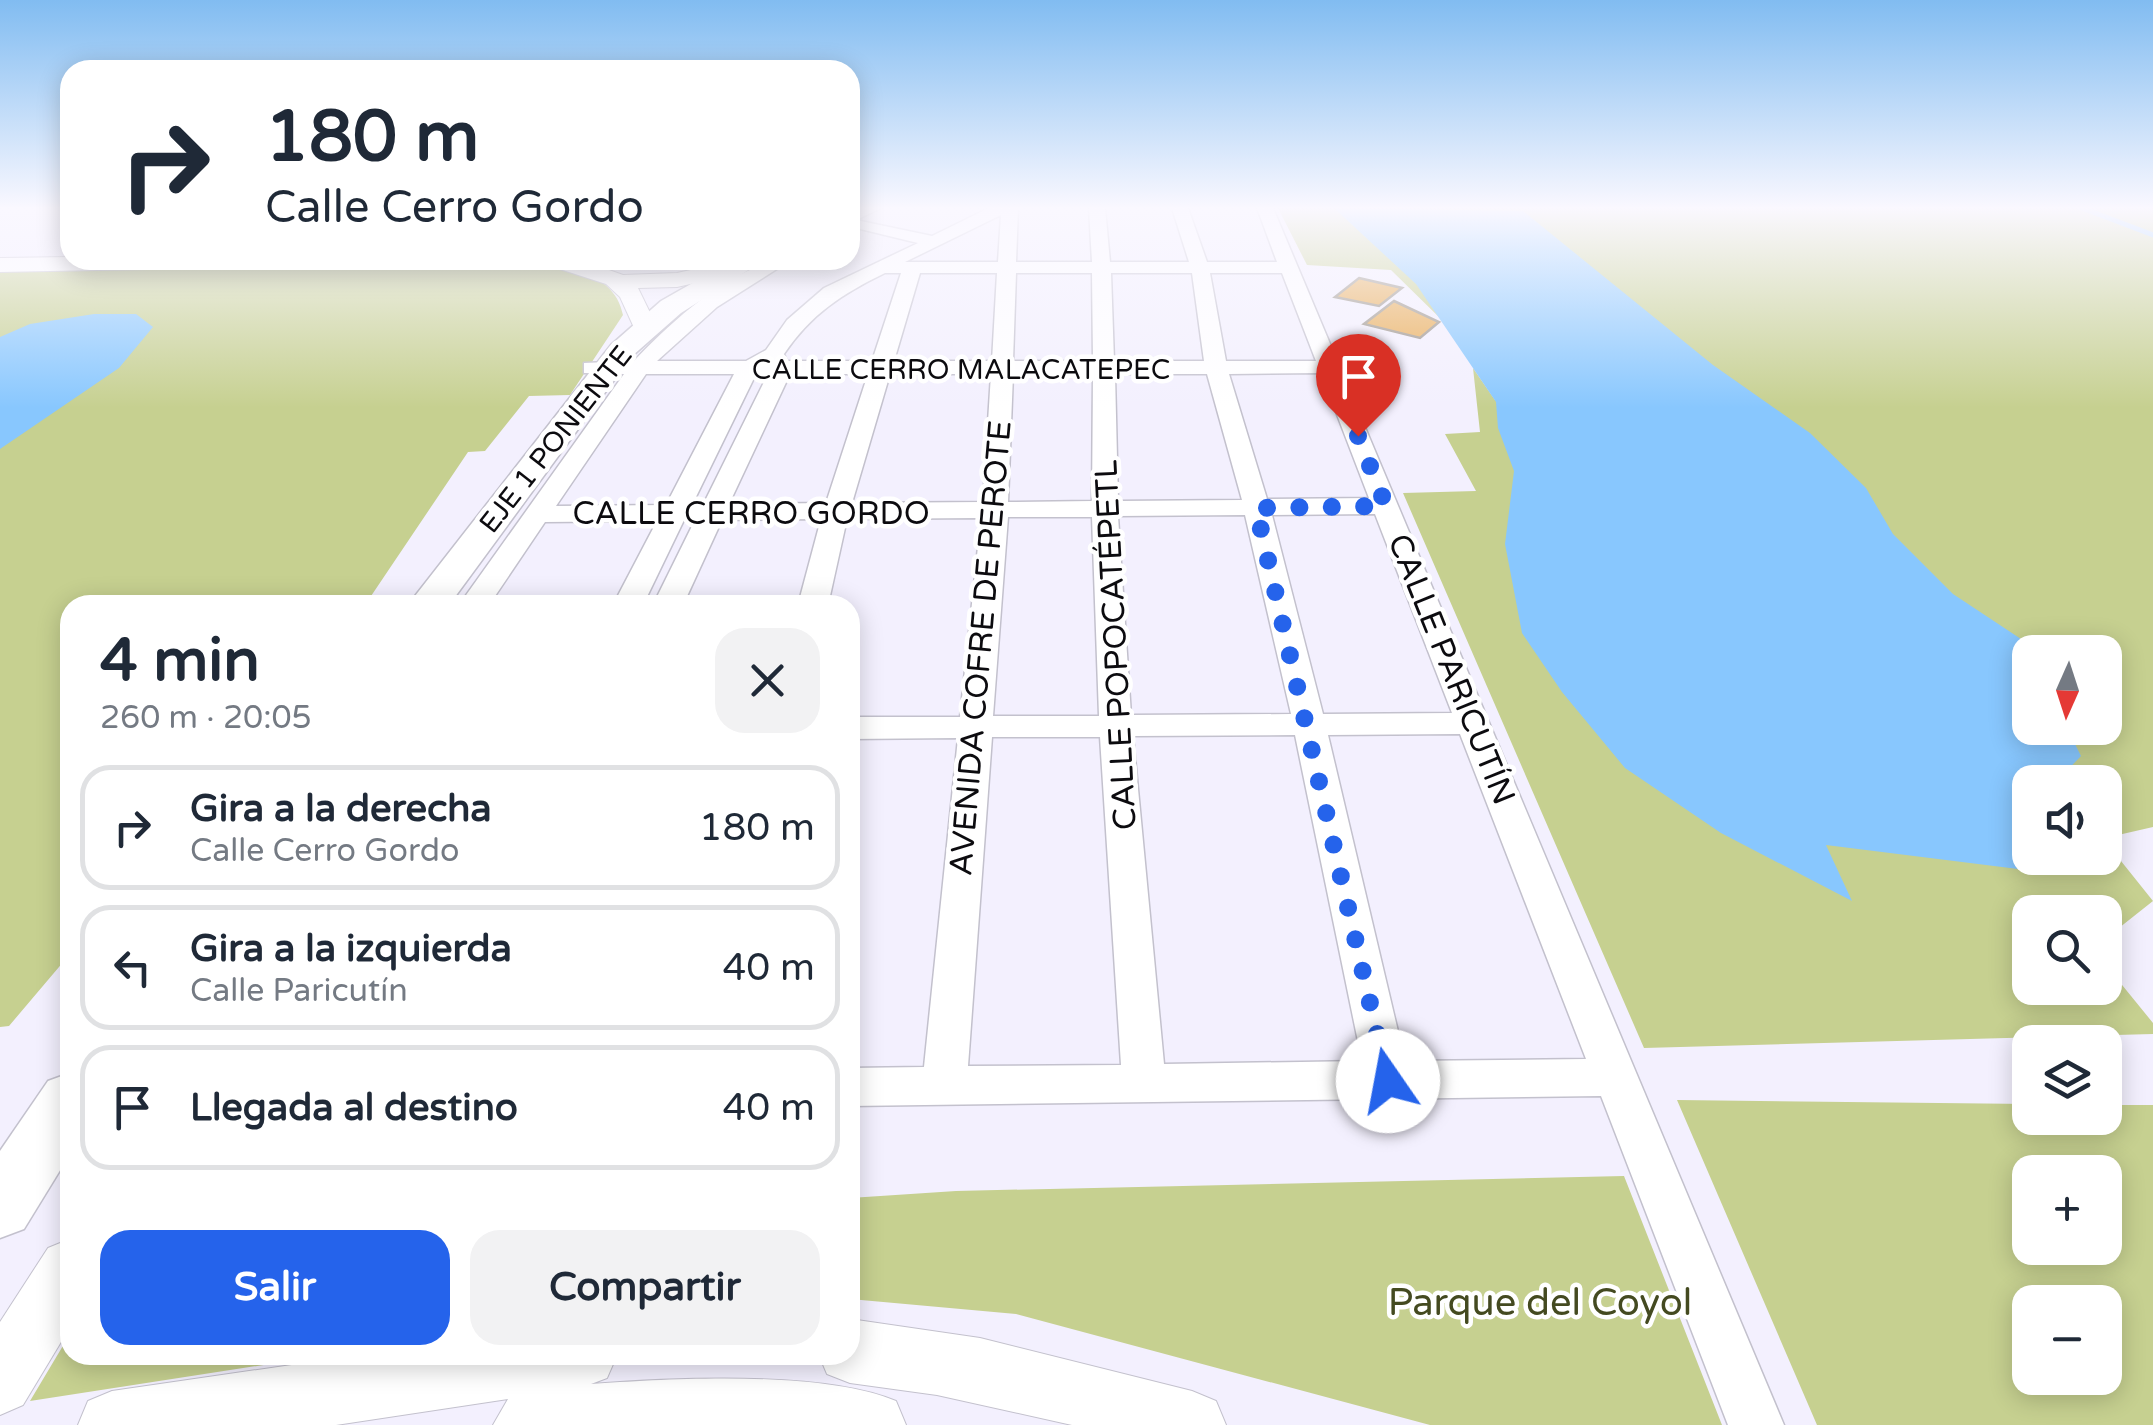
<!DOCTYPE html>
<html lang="es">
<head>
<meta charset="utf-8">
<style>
	:root { --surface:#fff; --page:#f2f2f3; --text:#1f2937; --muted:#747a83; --line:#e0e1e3; --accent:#2563eb }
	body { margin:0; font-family:"Varela Round",sans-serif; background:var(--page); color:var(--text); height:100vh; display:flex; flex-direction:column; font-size:38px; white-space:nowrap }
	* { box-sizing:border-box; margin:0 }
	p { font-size:32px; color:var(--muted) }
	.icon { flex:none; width:55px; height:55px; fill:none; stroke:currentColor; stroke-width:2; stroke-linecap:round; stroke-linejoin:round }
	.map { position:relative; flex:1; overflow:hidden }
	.sheet { position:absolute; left:60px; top:595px; width:800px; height:770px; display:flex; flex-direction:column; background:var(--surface); border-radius:30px; box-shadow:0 5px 25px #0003 }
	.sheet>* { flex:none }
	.top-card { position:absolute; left:60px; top:60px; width:800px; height:210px; border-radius:30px; box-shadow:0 5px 25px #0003; background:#fff; color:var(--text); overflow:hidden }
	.needle { width:65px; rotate:183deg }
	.buttons { position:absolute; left:2012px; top:635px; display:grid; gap:20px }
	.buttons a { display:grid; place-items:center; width:110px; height:110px; border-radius:20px; background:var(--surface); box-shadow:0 5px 25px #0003; font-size:50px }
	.pin { position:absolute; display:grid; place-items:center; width:85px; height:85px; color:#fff; margin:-102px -42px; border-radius:50% 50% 50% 0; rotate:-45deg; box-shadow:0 0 10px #0007 }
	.pin .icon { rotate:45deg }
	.me { position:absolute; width:110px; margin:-55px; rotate:348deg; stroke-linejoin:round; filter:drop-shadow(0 0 8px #0008) }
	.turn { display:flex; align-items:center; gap:35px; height:210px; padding:0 40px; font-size:45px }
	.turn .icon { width:130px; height:130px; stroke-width:2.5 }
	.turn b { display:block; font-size:70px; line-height:85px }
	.round { display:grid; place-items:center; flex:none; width:105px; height:105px; border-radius:30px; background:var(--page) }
	.head { display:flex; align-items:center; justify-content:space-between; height:170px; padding:0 40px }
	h1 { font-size:60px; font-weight:800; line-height:75px }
	.primary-button { display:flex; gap:20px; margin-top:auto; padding:20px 40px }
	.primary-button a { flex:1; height:115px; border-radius:30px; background:var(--accent); color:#fff; font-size:40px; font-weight:800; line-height:115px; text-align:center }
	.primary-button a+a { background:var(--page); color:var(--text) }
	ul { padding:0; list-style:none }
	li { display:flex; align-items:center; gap:30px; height:125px; margin:0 20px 15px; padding:0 20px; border:5px solid var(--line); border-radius:30px }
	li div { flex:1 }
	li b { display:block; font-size:38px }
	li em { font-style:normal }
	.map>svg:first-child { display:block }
</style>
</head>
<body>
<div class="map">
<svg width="2153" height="1425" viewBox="0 0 2153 1425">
	<rect width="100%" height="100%" fill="#f3f0fe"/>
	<g fill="#c6d090" fill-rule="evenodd">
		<path d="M 1278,208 L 2153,208 L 2153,827 L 2105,838 L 2105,782 L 2030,782 L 2030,858 L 2105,858 L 2105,841 L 2153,901 L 2105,939 L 2105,912 L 2030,912 L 2030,988 L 2105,988 L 2105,964 L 2153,1023 L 2153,1034 L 1644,1048 L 1403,493 L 1476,491 L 1445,434 L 1480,432 L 1473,368 L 1495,400 L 1497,374 L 1391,270 L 1307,265 ZM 2030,652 L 2105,652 L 2105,728 L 2030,728 Z"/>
		<path d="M 514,262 C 554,266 614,267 623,315 L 570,395 L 529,396 L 485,451 L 468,452 L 365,605 L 70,605 L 70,954 L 9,1026 L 0,1027 L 0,269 Z"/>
		<path d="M 1677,1100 L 2030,1104 L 2030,1118 L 2105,1118 L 2105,1105 L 2153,1105 L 2153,1425 L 1817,1425 ZM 2030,1172 L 2105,1172 L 2105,1248 L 2030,1248 ZM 2030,1302 L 2105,1302 L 2105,1378 L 2030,1378 Z"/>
		<path d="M 1624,1176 L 1722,1425 L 1430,1425 L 1016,1314 L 850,1299 L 850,1198 L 956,1191 Z"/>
		<path d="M 70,1334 L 70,1355 L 328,1355 L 30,1401 Z"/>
	</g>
	<g fill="#88c7fe">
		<path d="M 1334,208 L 1523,211 L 1713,365 L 1810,433 L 1866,488 L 1893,534 L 1953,594 L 2024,641 L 2030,653 L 2030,728 L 2067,728 L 2081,756 L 2056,782 L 2030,782 L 2030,811 L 2018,869 L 1826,845 L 1852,901 L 1721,833 L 1625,768 L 1562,692 L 1522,633 L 1505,544 L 1514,471 L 1498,428 L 1496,402 L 1416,284 Z"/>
		<path d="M 94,314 L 136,314 L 153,327 L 119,368 L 0,449 L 0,337 L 30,324 Z"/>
	</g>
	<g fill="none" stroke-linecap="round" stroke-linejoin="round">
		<path stroke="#88c7fe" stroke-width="5" d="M 2082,208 L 2153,235"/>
	</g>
	<g fill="#e9ab53" stroke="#9b9389" stroke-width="2.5">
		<path d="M 1359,278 L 1402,288 L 1379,306 L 1335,297 Z"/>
		<path d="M 1394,301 L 1439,322 L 1420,338 L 1364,324 Z"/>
	</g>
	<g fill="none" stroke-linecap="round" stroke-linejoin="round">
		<g stroke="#c3c1cd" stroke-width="3">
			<path id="minor" d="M 989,208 L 1018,208 L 1016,262 L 1092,262 L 1089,208 L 1105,208 L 1110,262 L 1189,262 L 1172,208 L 1188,208 L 1207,262 L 1277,262 L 1257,208 L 1273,208 L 1784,1425 L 1728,1425 L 1601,1096 L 850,1106 L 850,1068 L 924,1067 L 958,738 L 850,739 L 850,717 L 960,717 L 981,518 L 847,519 L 828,605 L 798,605 L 821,519 L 722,520 L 683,605 L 653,605 L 695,520 L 684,520 L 643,605 L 613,605 L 657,521 L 545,522 L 489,605 L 459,605 L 624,374 L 584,373 L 584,363 L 634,361 C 670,323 737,260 791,260 L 717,307 L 657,361 L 746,361 L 766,350 L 787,320 L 824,288 L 918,243 L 856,228 L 856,220 L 932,236 ZM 1001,215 L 998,262 L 905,262 ZM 885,273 L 901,273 L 872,361 L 787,361 L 784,354 C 811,314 842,294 885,273 ZM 920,273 L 997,273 L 992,361 L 894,361 ZM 1016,273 L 1092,273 L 1093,361 L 1013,361 ZM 1111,273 L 1192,273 L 1204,361 L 1114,361 ZM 1210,273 L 1282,273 L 1316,361 L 1226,361 ZM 1321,373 L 1369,498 L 1267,499 L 1229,374 ZM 646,374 L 734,374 L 666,505 L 556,506 ZM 756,374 L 768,374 L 703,505 L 692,505 ZM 790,374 L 868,374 L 826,503 L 729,504 ZM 890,374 L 991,374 L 983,502 L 852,503 ZM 1013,374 L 1093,374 L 1092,501 L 1008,502 ZM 1115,374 L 1207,374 L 1242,500 L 1118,501 ZM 1375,514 L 1452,713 L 1323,714 L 1272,515 ZM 1245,515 L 1291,714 L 1131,715 L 1118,516 ZM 1008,517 L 1092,517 L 1099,716 L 993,716 ZM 1460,734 L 1586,1059 L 1405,1061 L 1328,735 ZM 1295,735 L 1362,1061 L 1164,1064 L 1133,736 ZM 992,737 L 1100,737 L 1121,1065 L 968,1066 Z"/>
		</g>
		<g stroke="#c3c1cd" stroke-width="2">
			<g id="tertiary">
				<path d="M 70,257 L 70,260 L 257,260 L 246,267 L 0,272 L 0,258 Z"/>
				<path d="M 532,260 L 581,260 L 623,275 L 677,273 L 736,260 L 747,267 L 744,272 L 677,287 L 638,288 L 657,327 L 645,334 L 636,332 L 620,297 L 606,284 Z"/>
				<path d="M 70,1239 L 70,1327 L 23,1405 L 0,1415 L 0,1322 L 48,1248 Z"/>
				<path d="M 850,1319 L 980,1338 L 1192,1391 L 1216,1401 L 1226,1425 L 1072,1425 L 937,1395 L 850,1383 L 827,1374 L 819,1355 L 850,1355 Z"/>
				<path d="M 360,1355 L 617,1355 L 607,1378 L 591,1384 C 673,1378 822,1370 896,1401 L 906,1425 L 493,1425 L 508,1399 L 336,1425 L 78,1425 L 88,1401 L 112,1391 Z"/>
			</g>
		</g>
		<g stroke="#c3c1cd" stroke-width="3">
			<g id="secondary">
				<path d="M 850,208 L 881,208 L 850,223 Z"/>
				<path d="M 733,260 L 764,260 L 681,313 L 631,357 L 449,605 L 408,605 L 611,345 L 661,301 Z"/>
				<path d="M 70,1073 L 70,1154 L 24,1229 L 0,1238 L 0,1151 L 48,1081 Z"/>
			</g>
		</g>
		<use href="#minor" fill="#fff" fill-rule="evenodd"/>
		<use href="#tertiary" fill="#fff" fill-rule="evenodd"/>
		<use href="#secondary" fill="#fff" fill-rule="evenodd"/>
	</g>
	<linearGradient id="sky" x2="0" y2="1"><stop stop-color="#81bcf1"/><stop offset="0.51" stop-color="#faf8ff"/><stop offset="1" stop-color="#faf8ff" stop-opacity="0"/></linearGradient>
	<rect width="2153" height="408" fill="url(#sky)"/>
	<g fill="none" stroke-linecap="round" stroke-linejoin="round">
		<path stroke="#2563eb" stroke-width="18" stroke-dasharray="0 32.4" d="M 1358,436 L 1386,506 L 1256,508 L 1388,1081"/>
	</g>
	<g text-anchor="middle" stroke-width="9" stroke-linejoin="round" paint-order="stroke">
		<g font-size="28" fill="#0c0b0f" stroke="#fff">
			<text x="961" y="379">CALLE CERRO MALACATEPEC</text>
			<text transform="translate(555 439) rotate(-52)" y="10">EJE 1 PONIENTE</text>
		</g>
		<g font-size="32" fill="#0c0b0f" stroke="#fff">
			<text x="751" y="524">CALLE CERRO GORDO</text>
			<text transform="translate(1115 645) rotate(-93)" y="11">CALLE POPOCATÉPETL</text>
			<text transform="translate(980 648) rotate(-85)" y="11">AVENIDA COFRE DE PEROTE</text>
			<text transform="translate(1452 669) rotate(68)" y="11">CALLE PARICUTÍN</text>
		</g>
		<g font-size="38" fill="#444a20" stroke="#fff">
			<text x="1540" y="1315">Parque del Coyol</text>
		</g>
	</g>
</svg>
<div class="buttons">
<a><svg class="needle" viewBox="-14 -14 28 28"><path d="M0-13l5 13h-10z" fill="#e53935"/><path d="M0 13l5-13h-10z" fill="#747a83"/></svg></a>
<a><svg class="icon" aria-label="sound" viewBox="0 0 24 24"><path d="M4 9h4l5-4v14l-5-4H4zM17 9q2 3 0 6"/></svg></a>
<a><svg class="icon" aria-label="search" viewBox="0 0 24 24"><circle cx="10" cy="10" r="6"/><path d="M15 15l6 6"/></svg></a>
<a><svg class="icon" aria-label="layers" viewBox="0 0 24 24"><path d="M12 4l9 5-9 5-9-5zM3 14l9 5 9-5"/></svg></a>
<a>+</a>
<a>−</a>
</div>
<div class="pin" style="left:1358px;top:436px;background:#d93025"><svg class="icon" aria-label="arrive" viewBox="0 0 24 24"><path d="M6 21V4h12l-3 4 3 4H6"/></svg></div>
<svg class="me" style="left:1388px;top:1081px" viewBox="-20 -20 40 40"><circle r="19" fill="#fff"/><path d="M0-13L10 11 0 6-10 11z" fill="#2563eb"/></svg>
<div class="top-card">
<div class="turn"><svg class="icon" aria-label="right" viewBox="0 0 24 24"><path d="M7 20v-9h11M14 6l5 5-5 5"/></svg><div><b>180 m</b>Calle Cerro Gordo</div></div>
</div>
<section class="sheet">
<div class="head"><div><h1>4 min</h1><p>260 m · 20:05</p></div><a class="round"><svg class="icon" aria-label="close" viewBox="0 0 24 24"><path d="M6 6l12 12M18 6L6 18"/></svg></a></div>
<ul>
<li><svg class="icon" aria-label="right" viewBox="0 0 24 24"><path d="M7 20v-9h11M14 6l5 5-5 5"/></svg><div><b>Gira a la derecha</b><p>Calle Cerro Gordo</p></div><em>180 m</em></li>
<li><svg class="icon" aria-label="left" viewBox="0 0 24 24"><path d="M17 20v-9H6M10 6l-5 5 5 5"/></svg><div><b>Gira a la izquierda</b><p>Calle Paricutín</p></div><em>40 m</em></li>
<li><svg class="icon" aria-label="arrive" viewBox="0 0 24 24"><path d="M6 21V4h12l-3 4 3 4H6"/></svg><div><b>Llegada al destino</b></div><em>40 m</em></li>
</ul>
<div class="primary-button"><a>Salir</a><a>Compartir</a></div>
</section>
</div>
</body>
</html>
